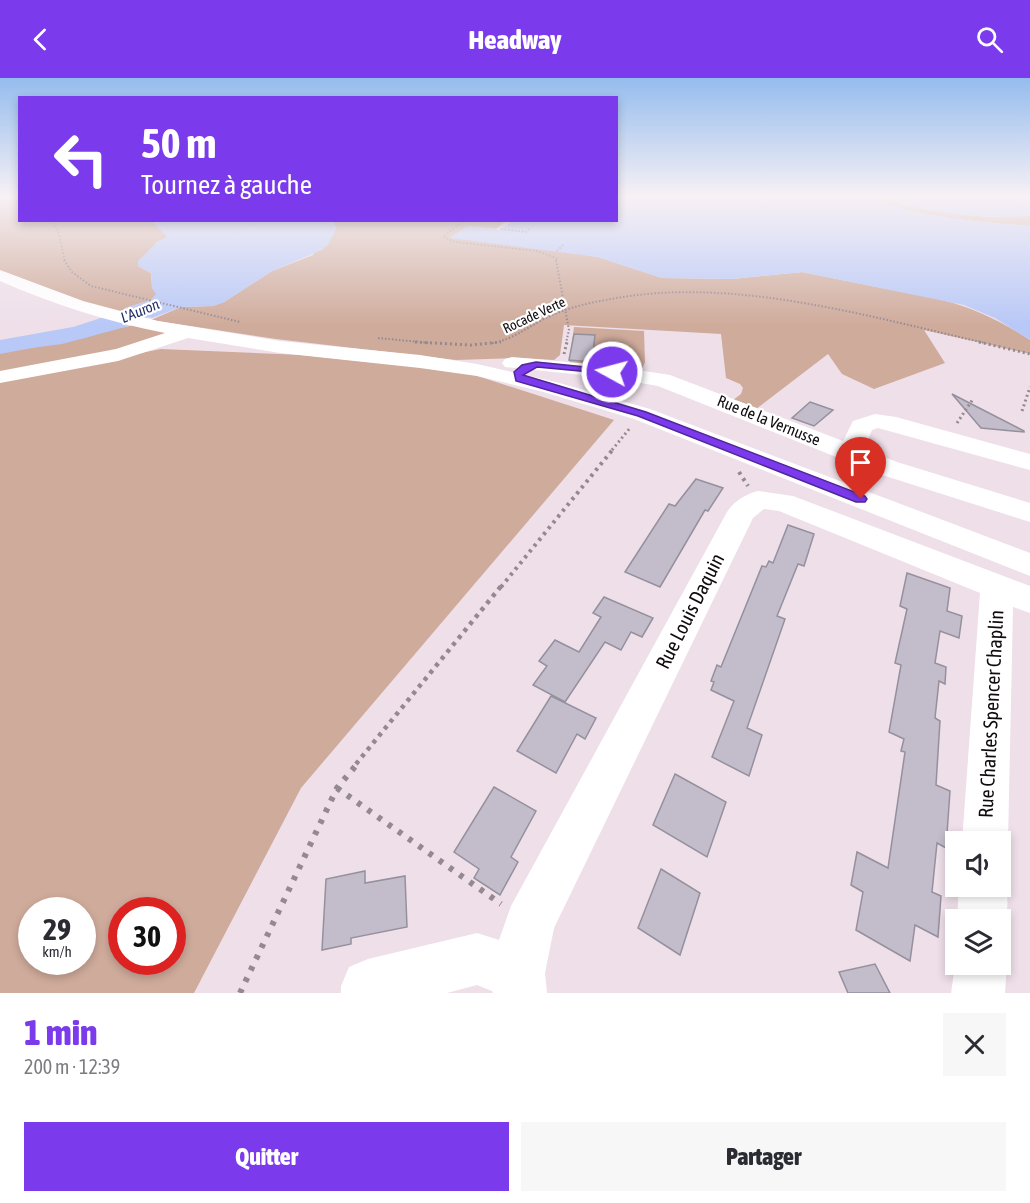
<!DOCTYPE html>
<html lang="fr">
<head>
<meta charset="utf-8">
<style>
	:root { --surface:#fff; --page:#f7f7f7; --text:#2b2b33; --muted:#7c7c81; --accent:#7c3aed }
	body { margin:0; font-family:"Asap Condensed",sans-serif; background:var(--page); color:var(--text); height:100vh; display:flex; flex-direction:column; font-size:22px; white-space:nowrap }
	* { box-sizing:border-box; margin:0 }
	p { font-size:20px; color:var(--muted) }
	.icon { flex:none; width:33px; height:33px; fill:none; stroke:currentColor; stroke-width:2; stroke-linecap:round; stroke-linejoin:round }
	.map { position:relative; height:915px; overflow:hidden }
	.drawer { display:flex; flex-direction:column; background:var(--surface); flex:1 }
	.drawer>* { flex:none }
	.banner { position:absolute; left:18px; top:18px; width:600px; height:126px; border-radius:0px; box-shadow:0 3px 9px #0003; background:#7c3aed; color:#fff; overflow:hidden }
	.tools { position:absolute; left:945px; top:753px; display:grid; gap:12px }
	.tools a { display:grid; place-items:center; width:66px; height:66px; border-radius:0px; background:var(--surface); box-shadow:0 3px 9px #0003; font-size:30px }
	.speed { position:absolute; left:18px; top:819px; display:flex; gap:12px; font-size:30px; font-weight:700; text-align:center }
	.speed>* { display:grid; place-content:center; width:78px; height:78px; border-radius:50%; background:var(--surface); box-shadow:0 3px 9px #0003; line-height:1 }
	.speed small { font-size:15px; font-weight:400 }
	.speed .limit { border:9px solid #d22; background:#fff; color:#111 }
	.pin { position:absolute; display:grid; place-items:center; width:51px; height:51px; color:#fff; margin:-62px -26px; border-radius:50% 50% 50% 0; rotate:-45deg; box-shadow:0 0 6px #0007 }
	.pin .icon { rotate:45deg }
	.me { position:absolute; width:66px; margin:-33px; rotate:277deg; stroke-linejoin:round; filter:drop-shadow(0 0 4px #0008) }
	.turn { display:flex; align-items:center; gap:21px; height:126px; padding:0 24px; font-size:27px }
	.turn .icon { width:78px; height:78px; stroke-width:2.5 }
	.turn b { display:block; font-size:42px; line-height:51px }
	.round { display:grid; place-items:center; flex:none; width:63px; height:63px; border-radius:0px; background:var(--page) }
	.overview { display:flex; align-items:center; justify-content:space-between; height:102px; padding:0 24px }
	h1 { font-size:36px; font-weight:800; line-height:45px; color:var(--accent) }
	.button { display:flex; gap:12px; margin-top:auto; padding:12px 24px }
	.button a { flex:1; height:69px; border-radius:0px; background:var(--accent); color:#fff; font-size:24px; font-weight:800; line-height:69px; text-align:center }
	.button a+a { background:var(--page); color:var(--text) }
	header { display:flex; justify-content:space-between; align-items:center; height:78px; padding:0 24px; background:var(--accent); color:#fff; font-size:27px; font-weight:800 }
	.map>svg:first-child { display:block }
</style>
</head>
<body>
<header><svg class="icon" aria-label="back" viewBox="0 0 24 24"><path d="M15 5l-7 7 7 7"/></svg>Headway<svg class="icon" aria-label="search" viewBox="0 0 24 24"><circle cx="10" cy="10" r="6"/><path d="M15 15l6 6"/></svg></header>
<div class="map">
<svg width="1030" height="915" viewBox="0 0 1030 915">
	<rect width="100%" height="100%" fill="#eedfe9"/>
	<g fill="#cfab9b" fill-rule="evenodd">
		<path d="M 0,119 L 19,119 L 20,142 L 152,143 L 168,159 L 157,164 L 138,188 L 151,195 L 152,210 L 157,216 L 151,222 L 125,230 L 125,233 L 110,236 L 0,197 Z"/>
		<path d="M 873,119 L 936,133 L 989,139 L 1030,138 L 1030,148 C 991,145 905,139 873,119 Z"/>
		<path d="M 507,142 L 496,151 L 467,148 L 560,173 L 598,179 L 662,200 L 732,201 L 802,194 L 942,222 C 975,230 1002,244 1030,262 L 1030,276 L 924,252 L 945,285 L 874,311 L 842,296 L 828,276 L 756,331 L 733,322 L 741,316 L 743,310 L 740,306 L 726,300 L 721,256 L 564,247 L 560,277 L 554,282 L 522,280 L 456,282 L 276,261 L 151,242 L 181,229 L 213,228 L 224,224 L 272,193 L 313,177 L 335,146 L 331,143 Z"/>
		<path d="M 145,245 L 187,254 L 140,270 L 0,299 L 0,273 Z"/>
		<path d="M 574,249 L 644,253 L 645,284 L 641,293 L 569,286 Z"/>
		<path d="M 161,271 L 302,277 L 465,294 L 614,342 L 301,710 L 194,915 L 0,915 L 0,303 ZM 32,832 L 82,832 L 82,884 L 32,884 ZM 122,832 L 172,832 L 172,884 L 122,884 Z"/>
	</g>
	<g fill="#b8c8f7">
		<path d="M 617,119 L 873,119 C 905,139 991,145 1030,148 L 1030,262 L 995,240 L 964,227 L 802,194 L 732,201 L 662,200 L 598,179 L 450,160 L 467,148 L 501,152 L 512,143 L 616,142 Z"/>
		<path d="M 878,119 L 1030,119 L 1030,138 C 979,141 927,136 878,119 Z"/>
		<path d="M 331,143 L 337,149 L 328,167 L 322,172 L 272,193 L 224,224 L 213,228 L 181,229 L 152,240 L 125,233 L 125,230 L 151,222 L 156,216 L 152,210 L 151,195 L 138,188 L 138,183 L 157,164 L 167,159 L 152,143 Z"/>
		<path d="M 100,240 L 129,248 L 62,266 L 0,274 L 0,265 L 74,254 Z"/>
	</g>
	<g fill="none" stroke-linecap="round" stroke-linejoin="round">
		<path fill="#b8c8f7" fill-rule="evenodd" d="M 237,142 L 256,142 L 232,162 L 197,215 L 145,241 L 85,260 L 0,276 L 0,262 L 73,249 L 129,231 L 183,207 L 220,155 Z"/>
	</g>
	<g fill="#c3bdcb" stroke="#95909d" stroke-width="1.5">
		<path d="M 574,256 L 595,257 L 592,284 L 569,282 Z"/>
		<path d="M 952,316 L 1024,353 L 1024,354 L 981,350 Z"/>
		<path d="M 810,324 L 833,332 L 814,348 L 792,340 Z"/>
		<path d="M 696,401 L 723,410 L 708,433 L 705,432 L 660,509 L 625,494 L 669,426 L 675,428 Z"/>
		<path d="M 788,447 L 814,456 L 804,488 L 798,486 L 777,538 L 785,541 L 747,650 L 762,657 L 749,698 L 712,679 L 734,623 L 711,612 L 714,604 L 711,603 L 717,587 L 721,589 L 762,488 L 766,489 L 769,483 L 773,485 Z"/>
		<path d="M 907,495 L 950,510 L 947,533 L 962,538 L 959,560 L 940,553 L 935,585 L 946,589 L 945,606 L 939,603 L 935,640 L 940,643 L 936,707 L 950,713 L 946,770 L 937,765 L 932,814 L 941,818 L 938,859 L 915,847 L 910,883 L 856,852 L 863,814 L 851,807 L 857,774 L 888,790 L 905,674 L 901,673 L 904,661 L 889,654 L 901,587 L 895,585 L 907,531 L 900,528 Z"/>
		<path d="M 604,519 L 653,540 L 642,559 L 631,554 L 621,572 L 605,564 L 565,624 L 533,607 L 547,588 L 539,583 L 555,562 L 579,574 L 601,539 L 593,535 Z"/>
		<path d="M 551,618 L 596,640 L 585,661 L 577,656 L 556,695 L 517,673 Z"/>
		<path d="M 675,696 L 726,724 L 707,779 L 653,747 Z"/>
		<path d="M 494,709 L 536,733 L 511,779 L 518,784 L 500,817 L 474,800 L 479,791 L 454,774 Z"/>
		<path d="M 661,791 L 700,815 L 680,877 L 638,850 Z"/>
		<path d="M 365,793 L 365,805 L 405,798 L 407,849 L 351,860 L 351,866 L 322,872 L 326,801 Z"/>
		<path d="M 875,886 L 890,915 L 848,915 L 839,894 Z"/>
	</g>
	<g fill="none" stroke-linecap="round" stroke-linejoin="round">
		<g stroke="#948991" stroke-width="1.5" stroke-dasharray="1.5 2" stroke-linecap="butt">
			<path d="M 51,142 L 58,153 L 65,183"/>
			<path d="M 465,142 L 443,159 L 455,164 L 537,173 L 556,180 L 557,183"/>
			<path d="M 501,151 L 526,154 L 529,151"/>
			<path d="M 557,173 L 563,167"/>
		</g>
		<g stroke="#948991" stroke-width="2" stroke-dasharray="1.5 2" stroke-linecap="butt">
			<path d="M 64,182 L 72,194 L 91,208 L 240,244"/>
			<path d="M 556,182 L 569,252 L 566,265"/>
			<path d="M 378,260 L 431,265"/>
			<path d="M 492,265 C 511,262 525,251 542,242 C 563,231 587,225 611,221 C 732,198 867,238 985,265"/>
		</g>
		<g stroke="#948991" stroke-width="3" stroke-dasharray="2 3" stroke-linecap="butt">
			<path d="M 415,264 L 471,267 L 501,264"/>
			<path d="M 979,264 L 1030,276"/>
			<path d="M 564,276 L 567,264"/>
			<path d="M 1022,333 L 1030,309"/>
			<path d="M 957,345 L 973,321"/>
			<path d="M 612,372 L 630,350"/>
		</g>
		<g stroke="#948991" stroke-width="4" stroke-dasharray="3 4.5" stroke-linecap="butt">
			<path d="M 739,394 L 748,408"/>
			<path d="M 501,509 L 614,370"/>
		</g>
		<path stroke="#948991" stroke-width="4.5" stroke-dasharray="4 5" stroke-linecap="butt" d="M 356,686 L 502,507"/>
		<g stroke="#948991" stroke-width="6" stroke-dasharray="4.5 8" stroke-linecap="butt">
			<path d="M 337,710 L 501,826"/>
			<path d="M 240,915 L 337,710 L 358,685"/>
		</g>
		<g fill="#fff" fill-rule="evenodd">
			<path d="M 0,192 L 83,223 L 158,243 L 280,263 L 420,277 L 477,286 L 556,304 L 650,331 L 1030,475 L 1030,498 L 634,341 L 540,313 L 477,298 L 420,290 L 280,275 L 188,260 L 118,283 L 0,305 L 0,293 L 116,271 L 165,255 C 108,244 53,226 0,203 Z"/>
			<path d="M 512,279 L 612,288 L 670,297 L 843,363 L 853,343 L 875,336 L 896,339 L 1030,376 L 1030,392 L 878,350 L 872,352 L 864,371 L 897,384 L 1030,425 L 1030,444 L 879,396 L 658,308 L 612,300 L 505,289 L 502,285 L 505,281 Z"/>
			<path d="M 758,413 L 793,418 L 1030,508 L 1030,535 L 1013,529 L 1008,764 L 1001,780 L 1000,764 L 962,764 L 980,515 L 779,433 L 764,431 L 753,440 L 554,850 L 545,895 L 547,915 L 493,915 L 492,913 L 477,907 L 447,915 L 341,915 L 341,908 L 349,889 L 368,881 L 477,855 L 499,862 L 511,828 L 727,434 C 734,423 746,416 758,413 Z"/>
			<path d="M 1000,791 C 1010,814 1010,836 1000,859 L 1000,842 L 957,842 L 959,808 L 1000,808 Z"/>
			<path d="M 1000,871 L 1007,886 L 1005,915 L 951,915 L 956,881 L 956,886 L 1000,886 Z"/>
		</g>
	</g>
	<linearGradient id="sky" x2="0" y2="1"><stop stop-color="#95bcee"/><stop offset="0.48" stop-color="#f7f1f5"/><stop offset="1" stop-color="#f7f1f5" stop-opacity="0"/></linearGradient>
	<rect width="1030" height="247" fill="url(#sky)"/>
	<path fill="#7c3aed" stroke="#51269a" stroke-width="1.5" d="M 536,284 L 615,292 L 615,296 L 612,296 L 537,289 L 523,297 L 646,334 L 865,418 L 867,421 L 865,424 L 856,424 L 638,338 L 516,303 L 514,294 L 522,287 Z"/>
	<g text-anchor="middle" stroke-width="4.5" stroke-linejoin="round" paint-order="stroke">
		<g font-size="14" fill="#100b0e" stroke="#fff">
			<text transform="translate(534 237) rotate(-25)" y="5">Rocade Verte</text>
		</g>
		<g font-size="15" font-style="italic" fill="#222f67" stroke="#fff">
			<text transform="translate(140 233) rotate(-22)" y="5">L'Auron</text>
		</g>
		<g font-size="16" fill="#100b0e" stroke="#fff">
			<text transform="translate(769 342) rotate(22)" y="6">Rue de la Vernusse</text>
		</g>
		<g font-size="20" fill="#100b0e" stroke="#fff">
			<text transform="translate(690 533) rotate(-63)" y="7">Rue Louis Daquin</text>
			<text transform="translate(991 636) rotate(-87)" y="7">Rue Charles Spencer Chaplin</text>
		</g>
	</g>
</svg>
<div class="tools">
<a><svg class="icon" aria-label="sound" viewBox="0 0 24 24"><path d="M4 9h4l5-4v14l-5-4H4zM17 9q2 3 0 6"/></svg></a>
<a><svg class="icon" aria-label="layers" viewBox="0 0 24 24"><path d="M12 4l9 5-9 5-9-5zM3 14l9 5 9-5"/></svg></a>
</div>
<div class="speed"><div>29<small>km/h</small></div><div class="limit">30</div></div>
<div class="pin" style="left:861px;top:421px;background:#d93025"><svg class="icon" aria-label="arrive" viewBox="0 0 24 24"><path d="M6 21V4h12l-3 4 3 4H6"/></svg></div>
<svg class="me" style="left:612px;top:294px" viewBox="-20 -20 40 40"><circle r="17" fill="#7c3aed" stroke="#fff" stroke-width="3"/><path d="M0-11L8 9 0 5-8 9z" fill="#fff"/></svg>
<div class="banner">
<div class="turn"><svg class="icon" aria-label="left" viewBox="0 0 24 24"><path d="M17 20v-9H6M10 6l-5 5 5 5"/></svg><div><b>50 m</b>Tournez à gauche</div></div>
</div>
</div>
<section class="drawer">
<div class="overview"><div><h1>1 min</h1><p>200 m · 12:39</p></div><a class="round"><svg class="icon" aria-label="close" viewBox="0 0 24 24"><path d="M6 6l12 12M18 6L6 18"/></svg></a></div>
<div class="button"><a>Quitter</a><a>Partager</a></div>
</section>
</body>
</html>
